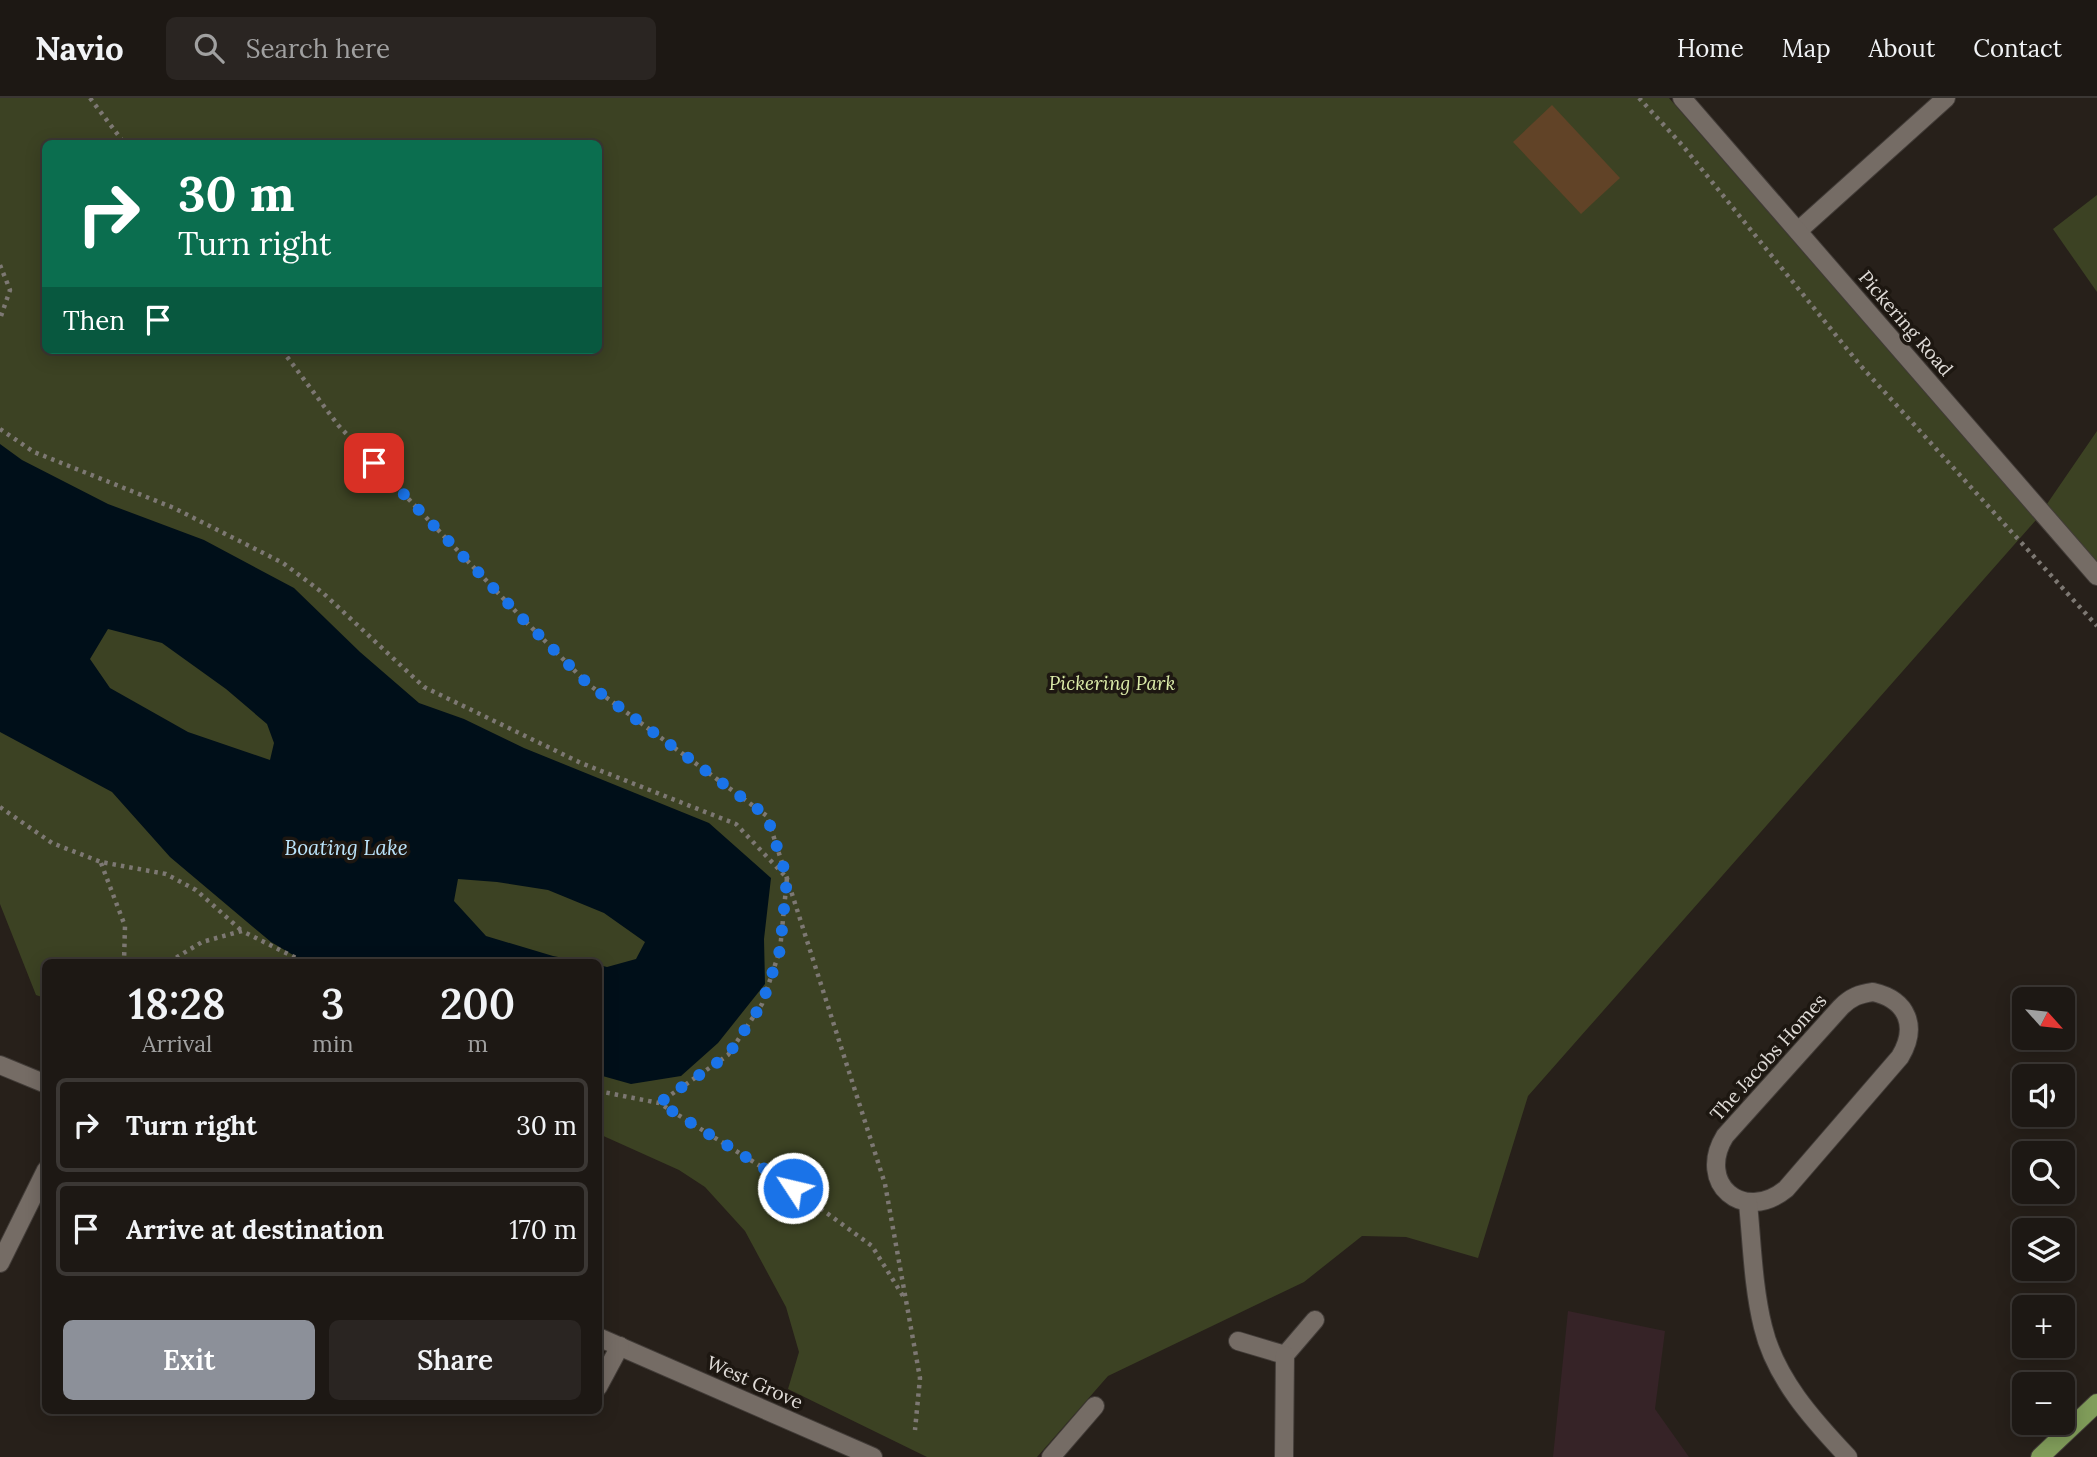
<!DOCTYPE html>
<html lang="en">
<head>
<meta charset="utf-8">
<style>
	:root { --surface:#1d1814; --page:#2a2522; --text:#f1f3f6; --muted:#a0a0a0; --line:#3b3734; --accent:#8c9099 }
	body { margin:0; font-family:Lora,serif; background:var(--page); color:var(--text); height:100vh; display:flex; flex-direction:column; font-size:26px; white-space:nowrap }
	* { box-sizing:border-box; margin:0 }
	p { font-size:23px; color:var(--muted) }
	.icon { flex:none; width:38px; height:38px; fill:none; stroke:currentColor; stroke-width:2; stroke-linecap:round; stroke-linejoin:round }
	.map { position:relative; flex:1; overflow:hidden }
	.side { position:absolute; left:42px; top:861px; width:560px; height:455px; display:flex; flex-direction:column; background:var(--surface); border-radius:10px; box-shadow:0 4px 18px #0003,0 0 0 2px var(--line) }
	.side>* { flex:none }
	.guide { position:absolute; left:42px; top:42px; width:560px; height:214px; border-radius:10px; box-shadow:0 4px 18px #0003,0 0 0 2px var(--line); background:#0b6e4f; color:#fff; overflow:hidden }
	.needle { width:46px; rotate:117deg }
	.tools { position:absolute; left:2012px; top:889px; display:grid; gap:14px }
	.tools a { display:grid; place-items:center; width:63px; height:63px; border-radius:10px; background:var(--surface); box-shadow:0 4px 18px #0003,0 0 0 2px var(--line); font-size:35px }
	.pin { position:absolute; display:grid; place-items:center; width:60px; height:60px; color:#fff; margin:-30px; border-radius:14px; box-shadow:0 4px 10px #0006 }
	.me { position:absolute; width:77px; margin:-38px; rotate:305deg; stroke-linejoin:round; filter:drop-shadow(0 0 5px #0008) }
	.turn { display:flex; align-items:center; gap:24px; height:147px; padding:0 21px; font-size:32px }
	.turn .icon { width:91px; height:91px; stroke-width:2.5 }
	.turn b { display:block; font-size:49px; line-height:60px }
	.then { display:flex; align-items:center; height:66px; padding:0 21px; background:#0003; gap:14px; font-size:26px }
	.eta { display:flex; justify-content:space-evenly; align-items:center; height:119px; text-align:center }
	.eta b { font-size:42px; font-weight:600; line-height:49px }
	.primary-button { display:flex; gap:14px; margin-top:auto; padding:14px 21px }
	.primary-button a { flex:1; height:80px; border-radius:10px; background:var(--accent); color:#fff; font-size:28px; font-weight:600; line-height:80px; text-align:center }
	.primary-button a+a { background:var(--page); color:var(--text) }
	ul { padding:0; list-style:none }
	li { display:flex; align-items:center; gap:21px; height:94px; margin:0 14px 10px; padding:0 7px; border:4px solid var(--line); border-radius:10px }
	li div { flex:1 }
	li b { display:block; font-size:26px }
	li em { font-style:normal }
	header { display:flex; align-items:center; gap:42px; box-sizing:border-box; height:98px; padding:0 35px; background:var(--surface); border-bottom:2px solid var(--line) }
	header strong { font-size:33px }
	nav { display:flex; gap:38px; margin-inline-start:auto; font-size:24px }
	.search { width:490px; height:63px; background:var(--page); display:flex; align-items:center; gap:18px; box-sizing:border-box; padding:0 24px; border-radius:10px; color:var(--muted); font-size:26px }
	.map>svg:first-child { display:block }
</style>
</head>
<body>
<header>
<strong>Navio</strong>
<div class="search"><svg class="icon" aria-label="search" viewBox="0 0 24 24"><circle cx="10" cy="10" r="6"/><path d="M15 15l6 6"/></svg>Search here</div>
<nav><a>Home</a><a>Map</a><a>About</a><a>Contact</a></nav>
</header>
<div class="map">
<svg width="2097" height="1359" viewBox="0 0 2097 1359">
	<rect width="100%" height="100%" fill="#27201a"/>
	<path fill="#362327" d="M 1568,1213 L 1665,1233 L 1655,1311 L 1689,1359 L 1553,1359 Z"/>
	<g fill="#3c4223" fill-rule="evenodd">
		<path d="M 0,0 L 1669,0 L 2036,422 L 2097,333 L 2097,472 L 2036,422 L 1528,998 L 1478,1160 L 1406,1139 L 1362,1138 L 1304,1184 L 1108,1278 L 1037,1359 L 927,1359 L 788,1291 L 799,1254 L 786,1209 L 745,1133 L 705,1089 L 679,1072 L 599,1036 L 598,864 L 46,864 L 45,900 L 36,897 L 0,806 ZM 46,46 L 598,46 L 598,252 L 46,252 Z"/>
		<path d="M 2097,97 L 2097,194 L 2053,131 Z"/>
	</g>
	<path fill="#000f19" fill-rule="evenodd" d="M 0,346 L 22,362 L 108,406 L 204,442 L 294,490 L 360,554 L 419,605 L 464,621 L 524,650 L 709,725 L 771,780 L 764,841 L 765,886 L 718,945 L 681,978 L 631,986 L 599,977 L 599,867 L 607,869 L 636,861 L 645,844 L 604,815 L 548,792 L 497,784 L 458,781 L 454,803 L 486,838 L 553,858 L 584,864 L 305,864 L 271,844 L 170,759 L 112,694 L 0,634 ZM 108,531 L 162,545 L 226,591 L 267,626 L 274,645 L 270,662 L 188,634 L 110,590 L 90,561 Z"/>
	<path fill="#614327" d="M 1552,7 L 1620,80 L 1581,116 L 1513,44 Z"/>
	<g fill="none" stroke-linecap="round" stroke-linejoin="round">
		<g stroke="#423c38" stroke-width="20">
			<path id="service" d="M 1051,1359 L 1095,1308"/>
		</g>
		<g stroke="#423c38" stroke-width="20">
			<g id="minor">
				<path d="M 1798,133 L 1946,0"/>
				<path d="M 1873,894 C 1908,902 1918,929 1900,959 L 1786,1091 C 1743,1126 1696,1085 1725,1038 L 1841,909 C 1851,899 1859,896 1873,894 Z"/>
				<path d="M 0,967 L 46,986"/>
				<path d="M 1748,1105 C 1752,1145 1753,1189 1763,1229 C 1775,1280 1813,1322 1848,1359"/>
				<path d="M 0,1165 L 46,1072"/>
				<path d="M 598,1239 L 873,1359"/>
				<path d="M 1238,1243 L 1285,1257 L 1315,1222"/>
				<path d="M 598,1289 L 620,1248"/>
				<path d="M 1284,1359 L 1285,1257"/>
			</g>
		</g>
		<g stroke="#423c38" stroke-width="20">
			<path id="tertiary" d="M 1682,0 L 2097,478"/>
		</g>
		<g stroke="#423c38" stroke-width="20">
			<path id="primary" d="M 2040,1359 L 2097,1305"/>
		</g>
		<g stroke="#7d7873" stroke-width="4.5" stroke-dasharray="3.5 5" stroke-linecap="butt">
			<path d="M 90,0 L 125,46"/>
			<path d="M 1639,0 L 1683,48 L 1860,267 L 2097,528"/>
			<path d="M 0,167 L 10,192 L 0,221"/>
			<path d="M 282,252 L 338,327 L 521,519 L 588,586 L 767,718 L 885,1086 L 920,1280 L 915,1332"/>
			<path d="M 0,331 L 34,354 L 174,410 L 283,465 L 323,495 L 424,589 L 581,665 L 736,726 L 787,780 L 780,852 L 762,906 L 728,957 L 659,1005"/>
			<path d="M 0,709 L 52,745 L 101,764 L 166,776 L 196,792 L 242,833"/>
			<path d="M 101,765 L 125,828 L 124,864"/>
			<path d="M 169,864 L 202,844 L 242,833 L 304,864"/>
			<path d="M 598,993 L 659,1005 L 773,1076 L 872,1148 L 903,1198"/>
		</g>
		<use href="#service" stroke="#756c65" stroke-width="18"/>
		<use href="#minor" stroke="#756c65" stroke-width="18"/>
		<use href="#tertiary" stroke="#756c65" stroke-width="18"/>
		<use href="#primary" stroke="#819d5a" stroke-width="18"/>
	</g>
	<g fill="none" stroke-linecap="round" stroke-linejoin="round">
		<path stroke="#1a73e8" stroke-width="12" stroke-dasharray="0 21.6" d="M 374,365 L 521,519 L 588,586 L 767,718 L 787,780 L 780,852 L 762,906 L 728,957 L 659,1005 L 773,1076 L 793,1090"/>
	</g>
	<g text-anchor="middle" stroke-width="7" stroke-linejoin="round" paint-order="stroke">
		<g font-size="19" fill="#e0dcd8" stroke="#1d1711">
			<text transform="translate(1906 225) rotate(49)" y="7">Pickering Road</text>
			<text transform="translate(1768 959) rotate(-48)" y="7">The Jacobs Homes</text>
			<text transform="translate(755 1284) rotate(24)" y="7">West Grove</text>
		</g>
		<g font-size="19" font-style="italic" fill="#dceca9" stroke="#1d1711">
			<text x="1112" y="592">Pickering Park</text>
		</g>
		<g font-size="21" font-style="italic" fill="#bbe4fb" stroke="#1d1711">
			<text x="346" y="757">Boating Lake</text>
		</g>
	</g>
</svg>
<div class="tools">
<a><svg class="needle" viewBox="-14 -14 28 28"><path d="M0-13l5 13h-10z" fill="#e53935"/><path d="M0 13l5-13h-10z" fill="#a0a0a0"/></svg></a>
<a><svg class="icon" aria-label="sound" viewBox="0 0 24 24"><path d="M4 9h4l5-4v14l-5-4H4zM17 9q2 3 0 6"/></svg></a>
<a><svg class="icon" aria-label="search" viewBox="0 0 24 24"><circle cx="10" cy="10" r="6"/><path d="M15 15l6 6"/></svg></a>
<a><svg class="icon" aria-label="layers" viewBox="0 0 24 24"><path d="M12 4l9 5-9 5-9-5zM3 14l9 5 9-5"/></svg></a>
<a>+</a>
<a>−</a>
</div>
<div class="pin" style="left:374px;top:365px;background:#d93025"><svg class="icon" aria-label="arrive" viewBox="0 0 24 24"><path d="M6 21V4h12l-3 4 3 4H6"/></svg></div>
<svg class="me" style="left:793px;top:1090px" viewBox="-20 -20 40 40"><circle r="17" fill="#1a73e8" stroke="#fff" stroke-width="3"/><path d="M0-11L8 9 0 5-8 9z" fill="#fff"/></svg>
<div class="guide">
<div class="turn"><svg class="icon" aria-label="right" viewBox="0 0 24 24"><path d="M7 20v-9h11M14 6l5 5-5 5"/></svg><div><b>30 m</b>Turn right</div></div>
<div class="then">Then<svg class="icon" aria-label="arrive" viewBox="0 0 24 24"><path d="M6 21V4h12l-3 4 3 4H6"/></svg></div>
</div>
<section class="side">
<div class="eta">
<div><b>18:28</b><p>Arrival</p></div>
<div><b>3</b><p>min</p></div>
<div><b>200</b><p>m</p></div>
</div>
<ul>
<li><svg class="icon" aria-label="right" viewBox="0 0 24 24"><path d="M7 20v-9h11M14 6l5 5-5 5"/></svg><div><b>Turn right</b></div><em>30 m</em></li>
<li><svg class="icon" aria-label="arrive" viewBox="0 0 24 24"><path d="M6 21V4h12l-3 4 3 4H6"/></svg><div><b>Arrive at destination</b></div><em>170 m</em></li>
</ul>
<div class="primary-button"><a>Exit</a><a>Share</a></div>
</section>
</div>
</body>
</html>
